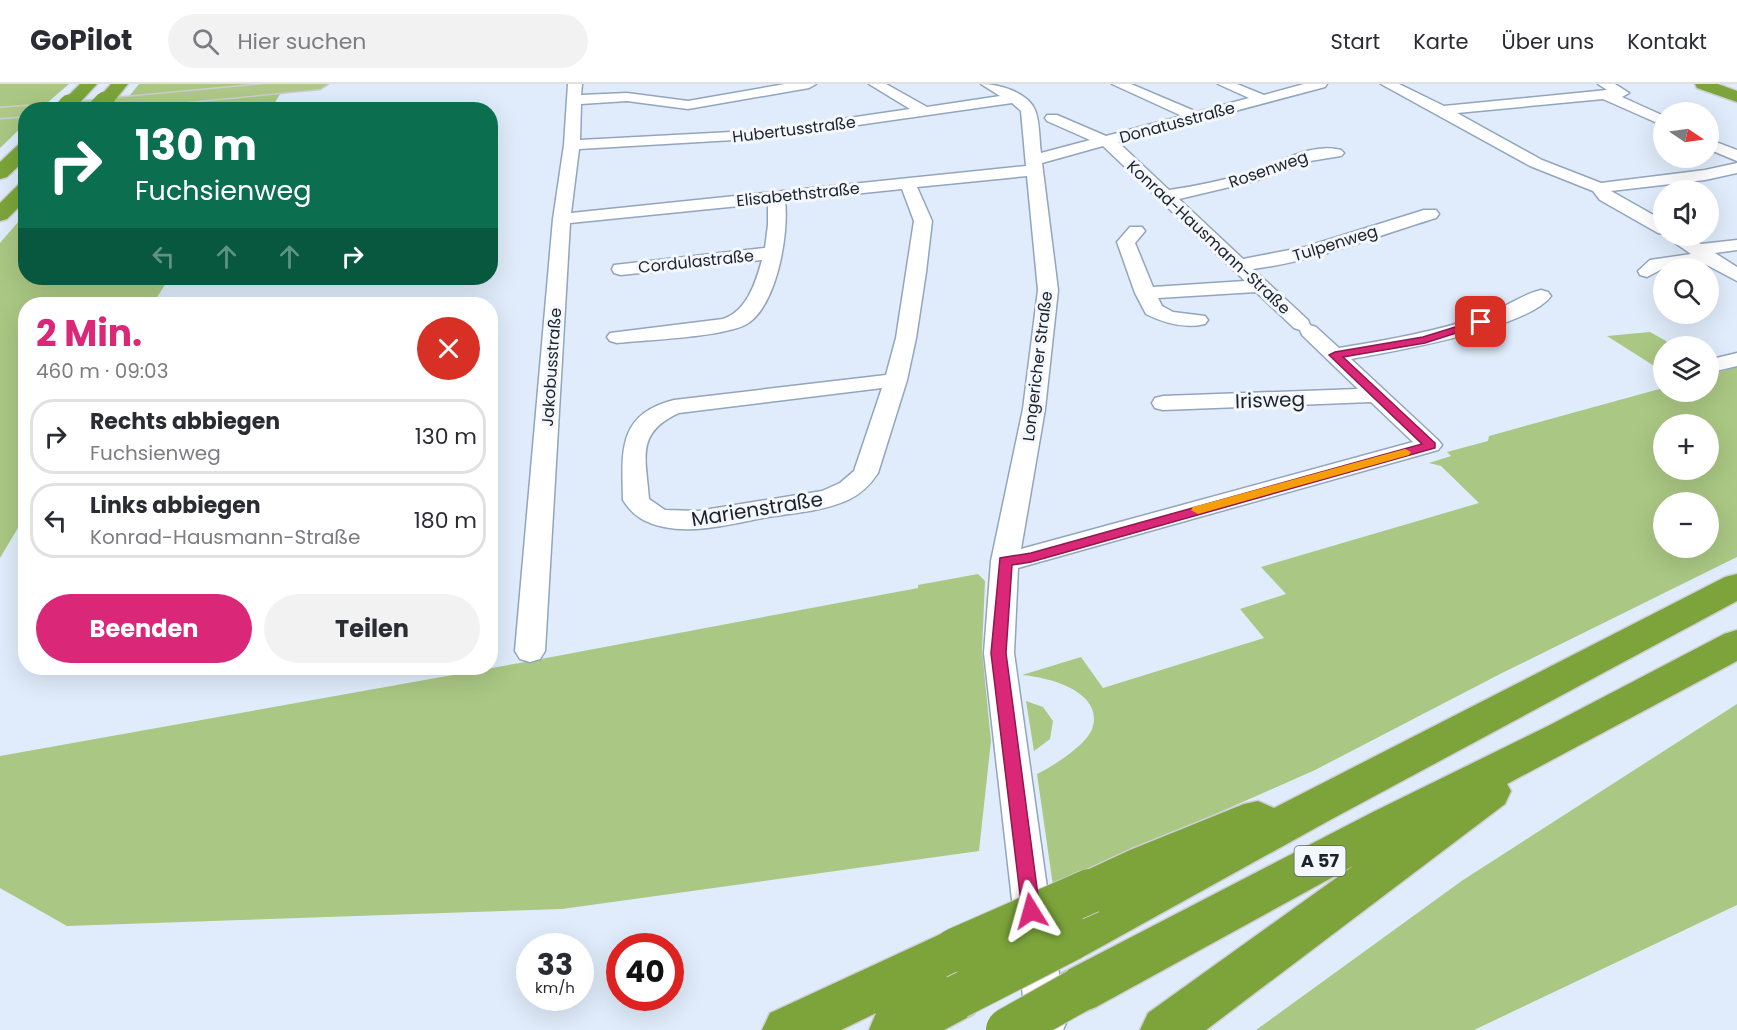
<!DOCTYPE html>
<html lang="de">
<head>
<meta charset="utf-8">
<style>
	:root { --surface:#fff; --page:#f2f2f3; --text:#2b2b33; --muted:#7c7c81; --line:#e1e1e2; --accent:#db2777 }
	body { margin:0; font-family:Poppins,sans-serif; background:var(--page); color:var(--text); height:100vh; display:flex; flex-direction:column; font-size:22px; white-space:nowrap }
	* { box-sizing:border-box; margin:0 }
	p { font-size:20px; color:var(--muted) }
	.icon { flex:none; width:33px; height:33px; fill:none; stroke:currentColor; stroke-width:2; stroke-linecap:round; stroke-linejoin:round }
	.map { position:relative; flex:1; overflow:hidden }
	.panel { position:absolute; left:18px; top:213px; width:480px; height:378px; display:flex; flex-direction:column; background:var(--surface); border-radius:24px; box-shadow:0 6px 24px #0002 }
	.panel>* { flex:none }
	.hud { position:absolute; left:18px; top:18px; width:480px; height:183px; border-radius:24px; box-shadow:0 6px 24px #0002; background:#0b6e4f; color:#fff; overflow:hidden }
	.needle { width:39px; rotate:103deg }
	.tools { position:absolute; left:1653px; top:18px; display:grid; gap:12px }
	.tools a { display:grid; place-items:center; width:66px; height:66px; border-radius:50%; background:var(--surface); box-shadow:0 6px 24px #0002; font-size:30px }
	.speed { position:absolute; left:516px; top:849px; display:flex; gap:12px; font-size:30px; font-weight:700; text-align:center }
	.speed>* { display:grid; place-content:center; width:78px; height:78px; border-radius:50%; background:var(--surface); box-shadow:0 6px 24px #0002; line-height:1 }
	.speed small { font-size:15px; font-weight:400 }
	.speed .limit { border:9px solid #d22; background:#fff; color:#111 }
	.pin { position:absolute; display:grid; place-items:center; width:51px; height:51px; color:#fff; margin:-26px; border-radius:12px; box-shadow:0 3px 9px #0006 }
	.me { position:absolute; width:66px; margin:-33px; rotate:352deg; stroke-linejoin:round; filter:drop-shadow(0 0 4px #0008) }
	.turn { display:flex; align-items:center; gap:21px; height:126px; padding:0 18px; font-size:27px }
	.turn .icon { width:78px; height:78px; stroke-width:2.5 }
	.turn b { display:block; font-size:42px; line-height:51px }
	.lanes { display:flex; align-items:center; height:57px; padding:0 18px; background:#0003; justify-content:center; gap:30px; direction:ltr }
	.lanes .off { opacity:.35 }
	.round { display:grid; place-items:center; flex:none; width:63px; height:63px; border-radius:32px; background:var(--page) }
	.summary { display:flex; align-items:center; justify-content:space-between; height:102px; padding:0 18px }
	h1 { font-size:36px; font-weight:700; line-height:45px; color:var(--accent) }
	.primary-button { display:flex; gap:12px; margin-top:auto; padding:12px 18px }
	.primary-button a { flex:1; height:69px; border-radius:36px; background:var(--accent); color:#fff; font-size:24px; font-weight:700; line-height:69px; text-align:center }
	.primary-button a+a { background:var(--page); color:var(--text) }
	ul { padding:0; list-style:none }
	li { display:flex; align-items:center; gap:18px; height:75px; margin:0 12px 9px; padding:0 6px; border:3px solid var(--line); border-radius:24px }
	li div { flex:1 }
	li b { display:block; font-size:22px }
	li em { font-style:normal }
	header { display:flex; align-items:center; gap:36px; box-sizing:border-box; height:84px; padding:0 30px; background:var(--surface); border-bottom:2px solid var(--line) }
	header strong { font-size:28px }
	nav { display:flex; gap:33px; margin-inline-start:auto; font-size:21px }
	.search { width:420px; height:54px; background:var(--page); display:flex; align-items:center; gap:15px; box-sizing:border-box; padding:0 21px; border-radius:33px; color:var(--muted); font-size:22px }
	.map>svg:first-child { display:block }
</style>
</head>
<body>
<header>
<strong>GoPilot</strong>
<div class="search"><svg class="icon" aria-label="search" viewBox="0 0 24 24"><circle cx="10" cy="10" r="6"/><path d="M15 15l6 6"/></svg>Hier suchen</div>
<nav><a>Start</a><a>Karte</a><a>Über uns</a><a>Kontakt</a></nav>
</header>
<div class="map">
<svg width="1737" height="946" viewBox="0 0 1737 946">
	<rect width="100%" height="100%" fill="#e0ecfb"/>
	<g fill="#aac783" fill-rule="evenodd">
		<path d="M 0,0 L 69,0 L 40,25 L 26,26 L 25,40 L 0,64 Z"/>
		<path d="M 139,0 L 286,0 L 127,15 Z"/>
		<path d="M 282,7 L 271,25 L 121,26 L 124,22 Z"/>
		<path d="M 25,130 L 26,194 L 169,194 L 153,220 L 26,220 L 25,432 L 0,474 L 0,159 Z"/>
		<path d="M 1650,248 L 1675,262 L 1664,262 L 1663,284 L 1659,285 L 1607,252 Z"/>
		<path d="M 1737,283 L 1737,473 L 1502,589 L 1315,686 L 1053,802 L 1037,690 C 1053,682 1089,660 1093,642 C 1102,607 1048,593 1022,591 L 1081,573 L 1103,604 L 1264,554 L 1240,525 L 1286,510 L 1261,483 L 1479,419 L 1441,382 L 1429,379 L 1451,372 L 1447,368 L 1488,357 L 1489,352 L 1663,304 L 1664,308 L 1708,308 L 1709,291 ZM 1664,340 L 1708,340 L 1708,386 L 1664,386 ZM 1664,418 L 1708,418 L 1708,464 L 1664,464 Z"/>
		<path d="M 978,490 L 985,497 L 982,566 L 991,657 L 979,767 L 562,825 L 67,842 L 0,804 L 0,672 L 525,578 L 918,504 L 918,501 Z"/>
		<path d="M 1026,617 L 1043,623 L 1053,637 L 1050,655 L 1034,667 Z"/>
		<path d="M 1737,620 L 1737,821 L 1474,946 L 1256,946 L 1463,796 Z"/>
	</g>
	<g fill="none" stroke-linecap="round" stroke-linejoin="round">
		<g stroke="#92a5bd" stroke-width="3">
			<g id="minor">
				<path d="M 568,0 L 582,0 L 581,11 L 627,9 L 688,17 L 785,0 L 816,0 L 809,4 L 688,25 L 627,17 L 581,20 L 580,56 L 767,46 L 910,25 L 869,0 L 886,0 L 927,23 L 1000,12 L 981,0 C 998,0 1028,8 1035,26 C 1040,38 1039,56 1041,69 L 1090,56 L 1047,37 L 1045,34 L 1047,31 L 1057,31 L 1106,52 L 1182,32 L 1112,0 L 1131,0 L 1197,28 L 1249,14 L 1218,0 L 1237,0 L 1264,11 L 1304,0 L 1327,0 L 1325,3 L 1118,58 L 1169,106 C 1197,102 1225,96 1252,88 C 1280,79 1311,58 1341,66 L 1344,69 L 1341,72 L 1310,77 L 1255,97 L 1179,115 L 1243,175 L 1305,163 L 1424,126 L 1436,126 L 1439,130 L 1436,134 C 1376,152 1316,177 1253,185 L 1308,236 L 1310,241 L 1316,243 L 1339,264 C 1387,256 1435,248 1481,232 C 1502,226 1520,211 1541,206 L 1548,208 L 1551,212 C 1529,244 1391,268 1351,275 L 1438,356 L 1442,361 L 1438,366 L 1018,484 L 1014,569 L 1066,939 L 1063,946 L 1029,946 L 1026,939 L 984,569 L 991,477 L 1023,325 L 1038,206 L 1027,92 L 917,103 L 932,137 L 926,188 L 916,254 L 907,296 L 878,389 C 870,401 861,410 848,416 C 823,427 794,429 768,433 C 735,439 697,450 664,443 C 645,439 633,432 623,416 C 622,368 617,330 674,316 L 886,291 L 896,254 L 914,137 L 902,105 L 785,117 C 789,149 777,224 745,241 C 721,253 647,256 617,259 L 610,257 L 607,253 L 610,249 L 723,235 C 747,227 756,198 762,176 L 621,191 L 614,189 L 612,185 L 614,181 L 765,164 L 768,141 L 768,119 L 570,139 L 545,567 L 540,575 L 530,578 L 520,575 L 515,567 L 553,135 L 564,61 ZM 1012,19 L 1021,27 L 1026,82 L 571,129 L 579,65 L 767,54 ZM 1103,62 L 1245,197 L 1153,203 L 1135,159 L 1145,147 L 1142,143 L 1130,143 L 1117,158 L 1135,209 L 1146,230 C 1164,239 1185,245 1205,240 L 1208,236 L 1205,232 L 1173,228 L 1162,222 L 1158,214 L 1256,208 L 1294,244 L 1300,246 L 1302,251 L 1358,305 L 1163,312 L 1155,314 L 1152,319 L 1155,324 L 1163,326 L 1371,318 L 1413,358 L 1021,465 L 1045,325 L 1058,206 L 1042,79 ZM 882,304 L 854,387 L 840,399 L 822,407 L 698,427 L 665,426 L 649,415 C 646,374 635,349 679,329 Z"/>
				<path d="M 1381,0 L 1399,0 L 1444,22 L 1607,6 L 1598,0 L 1615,0 L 1629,9 L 1622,13 L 1664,32 L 1664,42 L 1603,15 L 1457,29 L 1542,76 L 1601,99 L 1705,86 L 1737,79 L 1737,89 L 1705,96 L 1611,107 L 1664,137 L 1664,150 L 1658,149 L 1600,116 L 1593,107 L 1530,82 Z"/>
				<path d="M 1708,55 L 1737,66 L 1737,77 L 1708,65 Z"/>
				<path d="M 1665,152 L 1686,152 L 1701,160 L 1737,156 L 1737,166 L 1715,169 L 1737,183 L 1737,197 L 1705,180 L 1664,184 L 1647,193 L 1640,191 L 1638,187 L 1650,176 L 1691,170 Z"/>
				<path d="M 1737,269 L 1737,282 L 1708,289 L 1708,276 Z"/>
			</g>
		</g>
		<g stroke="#cdced0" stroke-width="3">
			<path id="major" d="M 266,0 L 328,0 L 320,5 L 102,26 L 26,26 L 26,32 L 0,34 L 0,24 L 26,22 L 33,25 L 41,21 Z"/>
		</g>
		<g stroke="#cdced0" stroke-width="3">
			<g id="highway">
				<path d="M 80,0 L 97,0 L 75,24 L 63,24 L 60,20 Z"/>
				<path d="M 111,0 L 128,0 L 111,21 L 99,21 L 96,17 Z"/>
				<path d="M 1695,0 L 1718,0 L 1737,7 L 1737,18 L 1697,4 Z"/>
				<path d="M 26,59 L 26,75 L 7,93 L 0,95 L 0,78 L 19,60 Z"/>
				<path d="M 26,98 L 26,116 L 7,135 L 0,137 L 0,119 L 19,100 Z"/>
				<path d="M 1737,490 L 1737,517 L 1330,736 L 1088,870 L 1072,877 L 1056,870 L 1049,854 L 1056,838 L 1081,825 L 1074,822 L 1068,807 L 1074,792 L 1130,766 L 1244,720 L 1258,717 L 1274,724 L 1725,493 Z"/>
				<path d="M 1737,546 L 1737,577 L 1507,700 L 1511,707 L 1505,720 L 1206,946 L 1140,946 L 1148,929 L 1353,782 L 1096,923 L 1079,930 L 1062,923 L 1055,906 L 1062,889 L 1373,728 L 1548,642 L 1724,550 Z"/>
				<path d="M 956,843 L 973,850 L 979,866 L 973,882 L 958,889 L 974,896 L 981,913 L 974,930 L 944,946 L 869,946 L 876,929 L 841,946 L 762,946 L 770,929 Z"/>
			</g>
		</g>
		<use href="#minor" fill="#fff" fill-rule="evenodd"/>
		<use href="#major" fill="#b0c889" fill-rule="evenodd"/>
		<use href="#highway" fill="#7ca43a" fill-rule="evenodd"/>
		<g stroke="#cdced0" stroke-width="20" stroke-linecap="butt">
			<g id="highway-bridge-far1">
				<path d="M 97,25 L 105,17"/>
				<path d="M 64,26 L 69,20"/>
			</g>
		</g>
		<g stroke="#cdced0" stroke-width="46" stroke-linecap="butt">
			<g id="highway-bridge">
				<path d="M 956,866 L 1090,807"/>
				<path d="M 957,913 L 1072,854"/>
				<path d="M 1008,946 L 1079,906"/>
			</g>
		</g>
		<use href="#highway-bridge-far1" stroke="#7ca43a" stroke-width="19"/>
		<use href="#highway-bridge" stroke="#7ca43a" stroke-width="44"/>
	</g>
	<path fill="#db2777" stroke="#8e194d" stroke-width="1.5" d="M 1481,235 L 1486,238 L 1484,240 L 1425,259 L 1343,273 L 1435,359 L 1435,364 L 1031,478 L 1012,481 L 1006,569 L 1040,827 L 1038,833 L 1031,836 L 1024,833 L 1022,827 L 991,569 L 1000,474 L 1031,469 L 1422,360 L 1329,271 L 1335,268 L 1423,253 Z"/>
	<path fill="#f59e0b" d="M 1405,365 L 1411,368 L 1409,371 L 1198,430 L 1191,426 L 1193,423 Z"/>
	<g text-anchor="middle" stroke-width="6" stroke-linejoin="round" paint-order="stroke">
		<g font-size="16" fill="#1b222b" stroke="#f4f8fd">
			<text transform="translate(1177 38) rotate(-15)" y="6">Donatusstraße</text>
			<text transform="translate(794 45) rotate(-7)" y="6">Hubertusstraße</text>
			<text transform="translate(1268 85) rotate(-19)" y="6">Rosenweg</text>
			<text transform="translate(798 110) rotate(-6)" y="6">Elisabethstraße</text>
			<text transform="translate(1209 153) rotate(43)" y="6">Konrad-Hausmann-Straße</text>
			<text transform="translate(1335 159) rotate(-17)" y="6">Tulpenweg</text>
			<text transform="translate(696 177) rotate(-6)" y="6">Cordulastraße</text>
			<text transform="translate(1037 282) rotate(-83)" y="6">Longericher Straße</text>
			<text transform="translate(551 283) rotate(-86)" y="6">Jakobusstraße</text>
		</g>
		<rect fill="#f4f8fd" stroke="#5c626a" stroke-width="1.5" x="1294.5" y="762" width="51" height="30" rx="4.5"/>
		<g font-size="18" font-weight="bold" fill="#1b222b">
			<text x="1320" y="783">A 57</text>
		</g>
		<g font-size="20" fill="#1b222b" stroke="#f4f8fd">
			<text transform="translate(1270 316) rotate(-2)" y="7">Irisweg</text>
			<text transform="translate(757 425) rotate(-9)" y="7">Marienstraße</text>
		</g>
	</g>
</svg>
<div class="tools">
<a><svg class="needle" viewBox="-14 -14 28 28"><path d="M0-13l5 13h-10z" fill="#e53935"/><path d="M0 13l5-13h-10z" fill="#7c7c81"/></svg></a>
<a><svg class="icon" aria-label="sound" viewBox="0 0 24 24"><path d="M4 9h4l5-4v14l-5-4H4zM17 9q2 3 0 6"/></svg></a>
<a><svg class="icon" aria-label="search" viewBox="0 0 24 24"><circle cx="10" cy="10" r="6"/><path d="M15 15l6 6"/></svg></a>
<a><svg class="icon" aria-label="layers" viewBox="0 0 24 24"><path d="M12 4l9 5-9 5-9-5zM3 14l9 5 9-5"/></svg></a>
<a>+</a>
<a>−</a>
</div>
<div class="speed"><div>33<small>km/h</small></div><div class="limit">40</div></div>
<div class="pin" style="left:1481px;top:238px;background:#d93025"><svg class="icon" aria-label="arrive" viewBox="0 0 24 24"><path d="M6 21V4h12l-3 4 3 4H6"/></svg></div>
<svg class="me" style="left:1031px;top:827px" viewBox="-20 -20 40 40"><path d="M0-17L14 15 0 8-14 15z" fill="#db2777" stroke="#fff" stroke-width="4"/></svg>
<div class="hud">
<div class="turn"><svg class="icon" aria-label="right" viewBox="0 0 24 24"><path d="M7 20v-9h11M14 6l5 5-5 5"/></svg><div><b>130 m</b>Fuchsienweg</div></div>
<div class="lanes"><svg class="icon off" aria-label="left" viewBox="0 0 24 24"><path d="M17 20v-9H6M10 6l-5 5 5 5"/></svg><svg class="icon off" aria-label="ahead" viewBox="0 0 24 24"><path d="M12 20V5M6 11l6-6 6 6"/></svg><svg class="icon off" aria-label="ahead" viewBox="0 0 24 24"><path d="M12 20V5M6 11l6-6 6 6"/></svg><svg class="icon" aria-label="right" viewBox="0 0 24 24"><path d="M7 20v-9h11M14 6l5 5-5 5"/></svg></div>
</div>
<section class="panel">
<div class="summary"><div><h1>2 Min.</h1><p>460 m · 09:03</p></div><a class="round" style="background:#d93025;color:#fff"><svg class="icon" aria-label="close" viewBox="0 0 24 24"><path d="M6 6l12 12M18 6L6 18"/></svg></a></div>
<ul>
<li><svg class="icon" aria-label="right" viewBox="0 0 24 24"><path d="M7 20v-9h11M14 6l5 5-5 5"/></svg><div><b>Rechts abbiegen</b><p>Fuchsienweg</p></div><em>130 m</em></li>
<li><svg class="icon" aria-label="left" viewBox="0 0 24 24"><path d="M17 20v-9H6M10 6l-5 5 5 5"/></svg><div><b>Links abbiegen</b><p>Konrad-Hausmann-Straße</p></div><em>180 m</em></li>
</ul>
<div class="primary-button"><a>Beenden</a><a>Teilen</a></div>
</section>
</div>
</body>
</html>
